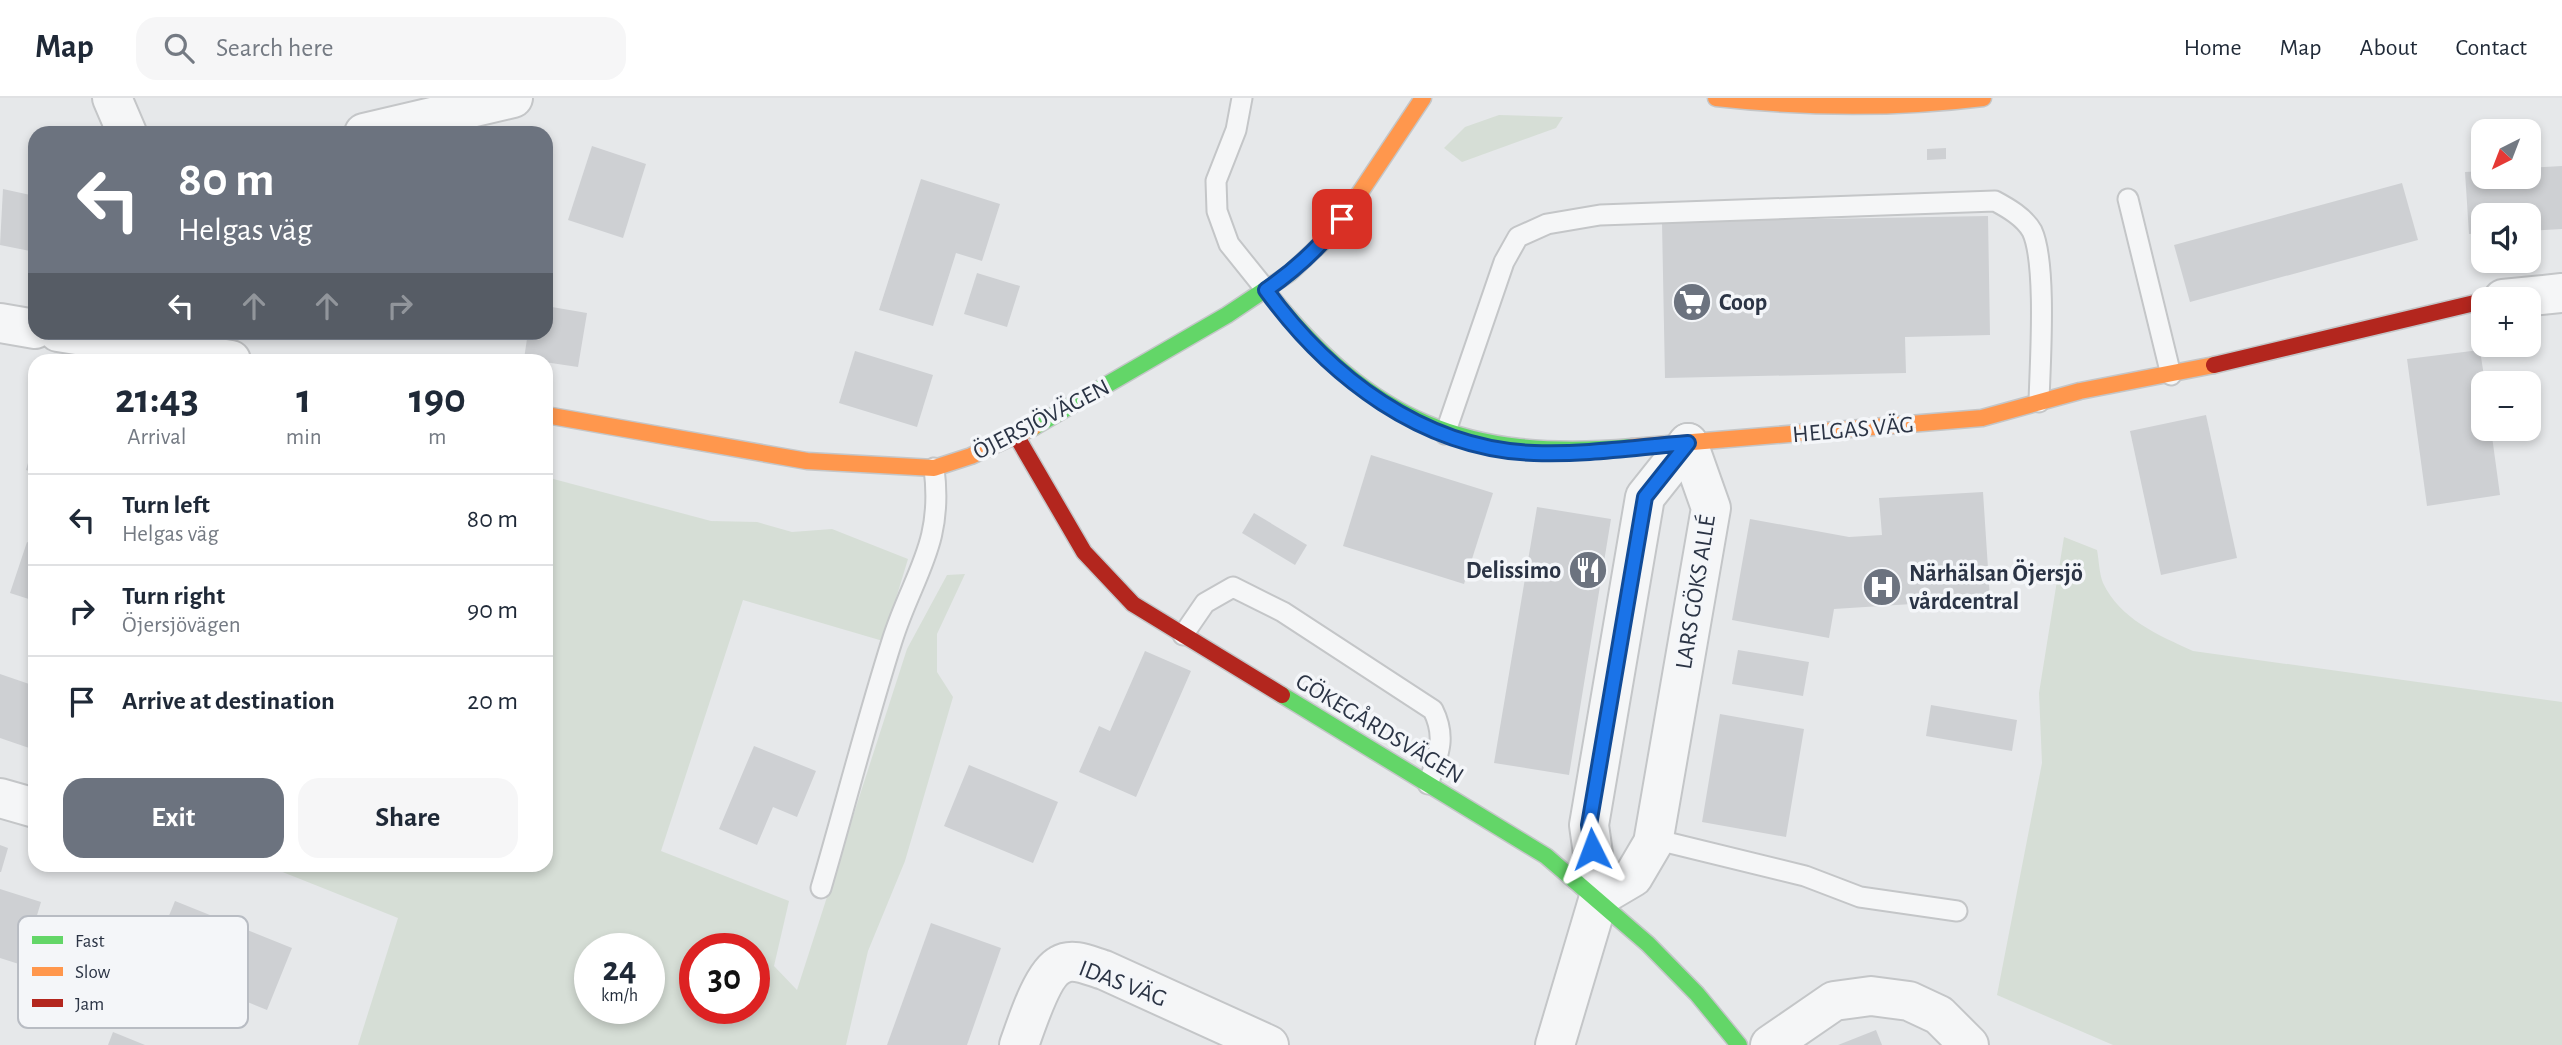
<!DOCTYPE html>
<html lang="en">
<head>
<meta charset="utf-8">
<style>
	:root { --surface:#fff; --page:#f6f6f7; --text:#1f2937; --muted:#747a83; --line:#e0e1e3; --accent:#6c737f }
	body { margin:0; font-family:"Alegreya Sans",sans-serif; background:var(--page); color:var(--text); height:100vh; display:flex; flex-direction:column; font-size:26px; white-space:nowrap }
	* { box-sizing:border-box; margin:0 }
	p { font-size:23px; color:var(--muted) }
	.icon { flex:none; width:38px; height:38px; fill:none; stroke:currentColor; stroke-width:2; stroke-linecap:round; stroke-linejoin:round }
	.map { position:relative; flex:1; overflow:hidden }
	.side { position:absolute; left:28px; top:256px; width:525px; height:518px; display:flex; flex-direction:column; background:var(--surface); border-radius:21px; box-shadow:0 4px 10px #0003 }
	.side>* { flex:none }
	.hud { position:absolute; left:28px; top:28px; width:525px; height:214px; border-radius:21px; box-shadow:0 4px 10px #0003; background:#6c737f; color:#fff; overflow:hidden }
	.needle { width:46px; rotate:222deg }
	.buttons { position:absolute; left:2471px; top:21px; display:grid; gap:14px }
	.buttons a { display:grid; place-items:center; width:70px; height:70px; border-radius:14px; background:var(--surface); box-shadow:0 4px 10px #0003; font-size:35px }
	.speed { position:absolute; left:574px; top:835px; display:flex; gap:14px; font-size:35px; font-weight:700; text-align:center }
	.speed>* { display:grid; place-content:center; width:91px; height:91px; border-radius:50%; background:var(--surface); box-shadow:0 4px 10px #0003; line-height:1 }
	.speed small { font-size:18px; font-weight:400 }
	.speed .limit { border:10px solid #d22; background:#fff; color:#111 }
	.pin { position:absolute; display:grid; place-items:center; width:60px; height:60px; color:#fff; margin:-30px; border-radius:14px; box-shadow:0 4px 10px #0006 }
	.me { position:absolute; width:77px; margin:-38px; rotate:357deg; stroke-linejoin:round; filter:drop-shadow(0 0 5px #0008) }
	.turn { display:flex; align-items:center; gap:24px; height:147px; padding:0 35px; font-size:32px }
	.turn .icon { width:91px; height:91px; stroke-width:2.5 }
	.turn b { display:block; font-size:49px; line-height:60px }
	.lanes { display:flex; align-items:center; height:66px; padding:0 35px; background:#0003; justify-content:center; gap:35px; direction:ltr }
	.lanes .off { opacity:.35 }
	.eta { display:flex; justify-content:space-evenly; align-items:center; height:119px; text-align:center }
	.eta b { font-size:42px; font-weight:600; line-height:49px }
	.primary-button { display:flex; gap:14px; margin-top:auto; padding:14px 35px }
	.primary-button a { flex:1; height:80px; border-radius:21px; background:var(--accent); color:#fff; font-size:28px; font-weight:600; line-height:80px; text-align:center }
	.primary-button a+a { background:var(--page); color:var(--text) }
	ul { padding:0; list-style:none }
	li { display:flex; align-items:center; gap:21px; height:91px; padding:0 35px; border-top:2px solid var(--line) }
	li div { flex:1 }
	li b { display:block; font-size:26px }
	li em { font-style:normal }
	header { display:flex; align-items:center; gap:42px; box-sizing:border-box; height:98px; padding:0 35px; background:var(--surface); border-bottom:2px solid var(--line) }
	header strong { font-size:33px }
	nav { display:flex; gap:38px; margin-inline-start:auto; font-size:24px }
	.search { width:490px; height:63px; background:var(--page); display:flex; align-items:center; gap:18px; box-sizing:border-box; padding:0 24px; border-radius:21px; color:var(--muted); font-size:26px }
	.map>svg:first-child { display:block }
</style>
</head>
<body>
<header>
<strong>Map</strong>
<div class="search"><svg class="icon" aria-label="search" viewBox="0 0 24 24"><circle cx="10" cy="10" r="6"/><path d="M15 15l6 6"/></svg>Search here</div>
<nav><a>Home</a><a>Map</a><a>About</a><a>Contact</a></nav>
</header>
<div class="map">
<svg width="2562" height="947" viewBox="0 0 2562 947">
	<rect width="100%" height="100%" fill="#e6e8ea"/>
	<g fill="#d6ded6" fill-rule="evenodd">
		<path d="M 1499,17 L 1563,19 L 1556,30 L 1462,64 L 1444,50 L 1465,29 Z"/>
		<path d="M 546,379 L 711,423 L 757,424 L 792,434 L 832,431 L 908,461 L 883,543 L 743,502 L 661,753 L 789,803 L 774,868 L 797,892 L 907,551 L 947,477 L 965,476 L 937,536 L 937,574 L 953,599 L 905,763 L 868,853 L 846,947 L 358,947 L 398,820 L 265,767 L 546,766 ZM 590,850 L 649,850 L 649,910 L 590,910 ZM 695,850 L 754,850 L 754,910 L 695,910 Z"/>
		<path d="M 2064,439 L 2097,452 C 2099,462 2099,475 2103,485 C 2120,521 2158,537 2193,553 L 2562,604 L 2562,947 L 2113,947 L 1997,897 L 2042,665 L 2039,595 Z"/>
	</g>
	<g fill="#ced0d3">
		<path d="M 592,48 L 646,66 L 623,140 L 568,122 Z"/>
		<path d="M 1946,50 L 1946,61 L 1927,62 L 1927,51 Z"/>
		<path d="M 2562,68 L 2562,131 L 2529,133 L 2529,117 L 2483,117 L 2483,135 L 2469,136 L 2465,74 L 2483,73 L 2483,79 L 2529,79 L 2529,70 Z"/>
		<path d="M 921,81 L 1000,106 L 982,163 L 956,155 L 933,228 L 879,212 Z"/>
		<path d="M 2402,85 L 2418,142 L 2190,204 L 2174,147 Z"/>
		<path d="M 3,91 L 35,98 L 35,154 L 0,147 Z"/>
		<path d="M 1988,118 L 1990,237 L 1905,239 L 1906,275 L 1665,280 L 1662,124 Z"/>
		<path d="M 977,175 L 1020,188 L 1007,229 L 964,216 Z"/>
		<path d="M 546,208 L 587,215 L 578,269 L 524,261 L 528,234 L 546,234 Z"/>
		<path d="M 2480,252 L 2485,285 L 2483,331 L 2491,331 L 2500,397 L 2427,408 L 2407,261 Z"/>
		<path d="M 855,253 L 933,277 L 917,329 L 839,305 Z"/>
		<path d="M 2206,317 L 2237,460 L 2161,477 L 2130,333 Z"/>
		<path d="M 34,344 L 35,344 L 35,375 L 26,372 Z"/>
		<path d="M 1371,357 L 1493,395 L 1464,486 L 1343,448 Z"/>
		<path d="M 1983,394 L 1990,501 L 1834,511 L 1829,540 L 1732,522 L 1750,421 L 1849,439 L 1882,437 L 1879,400 Z"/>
		<path d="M 1537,409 L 1611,421 L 1569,677 L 1494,665 Z"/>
		<path d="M 1254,415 L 1307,447 L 1295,467 L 1242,435 Z"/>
		<path d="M 27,444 L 35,447 L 35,503 L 10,495 Z"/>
		<path d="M 1738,552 L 1809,564 L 1803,598 L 1732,586 Z"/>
		<path d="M 1145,553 L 1191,573 L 1136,699 L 1079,674 L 1099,628 L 1110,633 Z"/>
		<path d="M 0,576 L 35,588 L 35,652 L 0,640 Z"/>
		<path d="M 1931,607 L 2017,622 L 2012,653 L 1926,638 Z"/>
		<path d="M 1720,616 L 1804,631 L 1786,739 L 1702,724 Z"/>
		<path d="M 754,648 L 816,673 L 797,719 L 773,709 L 757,747 L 719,731 Z"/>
		<path d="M 969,667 L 1058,704 L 1033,765 L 944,728 Z"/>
		<path d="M 0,747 L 8,750 L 1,774 L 0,774 Z"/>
		<path d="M 0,791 L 41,804 L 22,867 L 0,860 Z"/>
		<path d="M 175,803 L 292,850 L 267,912 L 150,864 Z"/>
		<path d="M 931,825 L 1001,850 L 967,947 L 887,947 Z"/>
		<path d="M 1876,932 L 1882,947 L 1838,947 Z"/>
		<path d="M 113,934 L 145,947 L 108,947 Z"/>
	</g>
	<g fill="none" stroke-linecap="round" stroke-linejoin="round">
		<g stroke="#c4c6c8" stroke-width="23">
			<g id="lane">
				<path d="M 1242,0 L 1236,32 L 1216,83 L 1217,113 L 1229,146 L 1266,192"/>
				<path d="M 2128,101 L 2171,277"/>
				<path d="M 1445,336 L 1504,164 L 1518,139 L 1547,126 L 1600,117 L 1995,103 C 2008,110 2024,119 2032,133 C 2047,165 2040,266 2039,304"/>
				<path d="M 1183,537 L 1205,505 L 1233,489 L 1283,514 L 1433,612 C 1447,640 1438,658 1428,686"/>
				<path d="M 1653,745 L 1670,745 L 1805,778 L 1860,799 L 1957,813"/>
				<path d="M 821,790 C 845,708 866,625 892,543 C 913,476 944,447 934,370"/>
			</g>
		</g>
		<g stroke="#c4c6c8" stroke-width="42">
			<g id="street">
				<path d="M 112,0 L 127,35"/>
				<path d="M 364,35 L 513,0"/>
				<path d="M 2503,201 L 2562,195"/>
				<path d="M 0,225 L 35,231"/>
				<path d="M 58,234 L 231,262"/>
				<path d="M 0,700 L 35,710"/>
				<path d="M 1599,799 L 1633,779 L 1653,745 L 1711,410 L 1688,345"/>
				<path d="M 1019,947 C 1026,928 1042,876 1060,867 C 1073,859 1090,868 1104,872 L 1269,947"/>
				<path d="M 1555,947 L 1599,799 L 1589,727 L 1645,399 L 1688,345"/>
				<path d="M 1770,947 L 1834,903 L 1871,898 L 1909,903 L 1939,917 L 1969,947"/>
			</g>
		</g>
		<g stroke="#c4c6c8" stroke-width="19">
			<g id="fast">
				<path d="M 1266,192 C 1371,324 1465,363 1632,349"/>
				<path d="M 1034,329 L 1227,217 L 1290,175 L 1326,141 L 1351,108"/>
				<path d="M 1282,597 L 1546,758 L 1648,846 L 1697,896 L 1739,947"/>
			</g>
		</g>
		<g stroke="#c4c6c8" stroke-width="19">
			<g id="slow">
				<path d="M 1716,0 C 1806,10 1894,11 1983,0"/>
				<path d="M 1351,108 L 1423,0"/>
				<path d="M 546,317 L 807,363 L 934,370 L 971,358 L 1034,329"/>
				<path d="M 1632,349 L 1982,320 L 2080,293 L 2214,267"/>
			</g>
		</g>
		<g stroke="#c4c6c8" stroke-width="19">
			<g id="jam">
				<path d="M 2214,267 L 2483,203"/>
				<path d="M 1017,339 L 1084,454 L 1133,506 L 1282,597"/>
			</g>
		</g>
		<use href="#lane" stroke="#f5f6f7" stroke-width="19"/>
		<use href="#street" stroke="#f5f6f7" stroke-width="38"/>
		<use href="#fast" stroke="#63d668" stroke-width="16"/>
		<use href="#slow" stroke="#ff974d" stroke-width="16"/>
		<use href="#jam" stroke="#b3261e" stroke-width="16"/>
	</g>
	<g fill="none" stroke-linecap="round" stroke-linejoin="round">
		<g stroke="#114b97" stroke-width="18">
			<path id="route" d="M 1342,121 C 1320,149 1295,172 1266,192 C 1329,279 1423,351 1534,355 C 1586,357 1637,349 1688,345 L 1645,399 L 1589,727 L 1592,751"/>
		</g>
		<use href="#route" stroke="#1a73e8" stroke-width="12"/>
	</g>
	<defs>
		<g id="supermarket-disc" transform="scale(2.0125)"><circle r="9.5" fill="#6c737f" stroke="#f4f6f9"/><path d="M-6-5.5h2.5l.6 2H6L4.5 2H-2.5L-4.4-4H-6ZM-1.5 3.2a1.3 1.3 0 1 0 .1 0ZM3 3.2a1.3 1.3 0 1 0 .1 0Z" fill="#fff"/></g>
		<g id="restaurant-disc" transform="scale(2.0125)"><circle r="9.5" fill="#6c737f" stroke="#f4f6f9"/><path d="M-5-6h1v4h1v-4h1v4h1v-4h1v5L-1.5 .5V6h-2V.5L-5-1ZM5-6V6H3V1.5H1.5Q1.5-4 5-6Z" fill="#fff"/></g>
		<g id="hospital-disc" transform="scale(2.0125)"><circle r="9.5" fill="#6c737f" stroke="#f4f6f9"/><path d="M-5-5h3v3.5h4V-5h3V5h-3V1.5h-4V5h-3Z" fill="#fff"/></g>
	</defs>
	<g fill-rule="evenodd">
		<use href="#supermarket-disc" x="1692" y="204"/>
		<use href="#restaurant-disc" x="1588" y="472"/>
		<use href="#hospital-disc" x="1882" y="489"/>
	</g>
	<g text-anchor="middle" stroke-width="7" stroke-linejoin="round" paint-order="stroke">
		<g font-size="24" font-weight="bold" fill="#2b3445" stroke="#f4f6f9" text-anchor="start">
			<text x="1719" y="212">Coop</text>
			<text x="1561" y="480" text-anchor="end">Delissimo</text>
			<text x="1909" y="483">Närhälsan Öjersjö<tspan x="1909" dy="28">vårdcentral</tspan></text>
		</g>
		<g font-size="24" fill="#2b3445" stroke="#f4f6f9">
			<text transform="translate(1041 321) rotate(-27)" y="8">ÖJERSJÖVÄGEN</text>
			<text transform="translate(1853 331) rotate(-5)" y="8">HELGAS VÄG</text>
			<text transform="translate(1695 494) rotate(-81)" y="8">LARS GÖKS ALLÉ</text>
			<text transform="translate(1380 630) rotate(31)" y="8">GÖKEGÅRDSVÄGEN</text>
			<text transform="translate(1123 885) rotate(21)" y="8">IDAS VÄG</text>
		</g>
	</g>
	<rect x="18" y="818" width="230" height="112" rx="10" fill="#f4f6f9" stroke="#b8bcc3" stroke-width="2"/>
	<rect x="32" y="838" width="31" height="8" fill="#63d668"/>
	<rect x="32" y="869" width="31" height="9" fill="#ff974d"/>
	<rect x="32" y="901" width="31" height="8" fill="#b3261e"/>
	<g font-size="19" fill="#2b3445">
		<text x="75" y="849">Fast</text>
		<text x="75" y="880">Slow</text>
		<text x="75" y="912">Jam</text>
	</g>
</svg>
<div class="buttons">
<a><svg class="needle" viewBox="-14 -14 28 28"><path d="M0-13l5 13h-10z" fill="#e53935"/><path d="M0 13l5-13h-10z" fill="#747a83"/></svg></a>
<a><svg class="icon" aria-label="sound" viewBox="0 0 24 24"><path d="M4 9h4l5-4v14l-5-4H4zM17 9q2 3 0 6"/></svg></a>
<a>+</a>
<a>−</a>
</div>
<div class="speed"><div>24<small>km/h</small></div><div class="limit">30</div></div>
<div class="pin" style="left:1342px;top:121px;background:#d93025"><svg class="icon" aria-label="arrive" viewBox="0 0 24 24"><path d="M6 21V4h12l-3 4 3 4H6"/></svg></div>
<svg class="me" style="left:1592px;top:751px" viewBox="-20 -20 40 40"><path d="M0-17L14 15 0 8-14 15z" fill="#1a73e8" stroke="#fff" stroke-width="4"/></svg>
<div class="hud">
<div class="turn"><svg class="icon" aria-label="left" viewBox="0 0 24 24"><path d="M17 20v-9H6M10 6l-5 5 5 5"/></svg><div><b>80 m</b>Helgas väg</div></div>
<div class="lanes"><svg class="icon" aria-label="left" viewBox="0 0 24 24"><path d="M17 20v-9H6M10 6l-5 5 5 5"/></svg><svg class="icon off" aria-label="ahead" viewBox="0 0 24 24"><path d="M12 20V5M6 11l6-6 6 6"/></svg><svg class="icon off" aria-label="ahead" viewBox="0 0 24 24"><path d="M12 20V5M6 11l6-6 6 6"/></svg><svg class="icon off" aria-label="right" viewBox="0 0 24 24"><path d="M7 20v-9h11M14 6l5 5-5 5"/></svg></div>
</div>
<section class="side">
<div class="eta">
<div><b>21:43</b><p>Arrival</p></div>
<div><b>1</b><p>min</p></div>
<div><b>190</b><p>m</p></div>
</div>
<ul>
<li><svg class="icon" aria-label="left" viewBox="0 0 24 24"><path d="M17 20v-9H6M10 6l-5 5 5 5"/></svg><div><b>Turn left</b><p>Helgas väg</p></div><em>80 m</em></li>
<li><svg class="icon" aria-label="right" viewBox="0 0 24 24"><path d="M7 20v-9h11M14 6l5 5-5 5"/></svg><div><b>Turn right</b><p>Öjersjövägen</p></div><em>90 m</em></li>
<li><svg class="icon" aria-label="arrive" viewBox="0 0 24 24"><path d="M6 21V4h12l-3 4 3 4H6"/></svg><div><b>Arrive at destination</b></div><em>20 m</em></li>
</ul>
<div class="primary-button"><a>Exit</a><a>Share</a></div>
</section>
</div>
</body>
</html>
